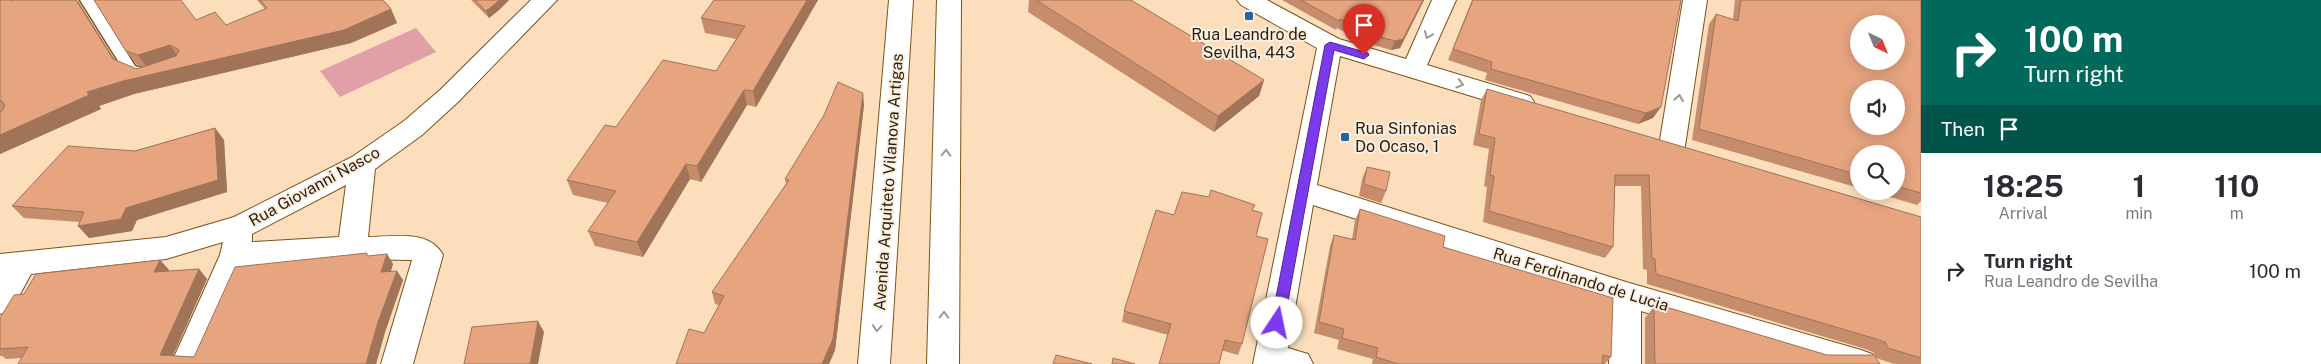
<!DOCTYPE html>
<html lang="en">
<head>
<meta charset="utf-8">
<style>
	:root { --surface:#fff; --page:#f2f2f3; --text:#2b2b33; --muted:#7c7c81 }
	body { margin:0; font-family:"Public Sans",sans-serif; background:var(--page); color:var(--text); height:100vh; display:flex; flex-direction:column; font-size:19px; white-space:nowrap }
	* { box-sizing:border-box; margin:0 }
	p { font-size:16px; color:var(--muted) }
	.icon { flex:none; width:28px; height:28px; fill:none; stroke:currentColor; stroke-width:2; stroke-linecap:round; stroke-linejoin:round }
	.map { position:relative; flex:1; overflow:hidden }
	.side { display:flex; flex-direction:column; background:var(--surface); width:400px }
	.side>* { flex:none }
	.guide { background:#00695c; color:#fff; overflow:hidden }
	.needle { width:32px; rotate:137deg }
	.buttons { position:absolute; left:1850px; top:15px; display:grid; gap:10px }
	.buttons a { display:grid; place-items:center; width:55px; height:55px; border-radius:50%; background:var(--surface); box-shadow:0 2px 12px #0003; font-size:25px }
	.pin { position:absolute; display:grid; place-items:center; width:42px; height:42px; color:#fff; margin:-51px -21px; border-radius:50% 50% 50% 0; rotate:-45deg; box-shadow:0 0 5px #0007 }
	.pin .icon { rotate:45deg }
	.me { position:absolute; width:55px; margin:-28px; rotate:11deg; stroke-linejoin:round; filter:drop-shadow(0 0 4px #0008) }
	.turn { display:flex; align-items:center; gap:18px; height:105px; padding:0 20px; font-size:22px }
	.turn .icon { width:65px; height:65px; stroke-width:2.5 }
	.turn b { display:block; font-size:35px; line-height:42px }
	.then { display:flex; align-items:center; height:48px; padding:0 20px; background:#0003; gap:10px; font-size:19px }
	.eta { display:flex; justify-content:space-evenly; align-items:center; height:85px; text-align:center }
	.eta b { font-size:30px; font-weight:700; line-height:35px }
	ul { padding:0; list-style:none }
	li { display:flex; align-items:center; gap:15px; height:65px; padding:0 20px }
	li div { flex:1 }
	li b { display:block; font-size:19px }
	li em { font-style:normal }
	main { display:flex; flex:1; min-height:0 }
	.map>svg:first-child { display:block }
</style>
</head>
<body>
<main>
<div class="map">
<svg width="1921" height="364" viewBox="0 0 1921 364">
	<rect width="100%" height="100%" fill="#fcdebd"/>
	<path fill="#e19fa8" d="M 416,28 L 436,52 L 340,97 L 320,71 Z"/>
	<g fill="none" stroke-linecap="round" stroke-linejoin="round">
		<g stroke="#7d5218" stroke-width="3">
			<path id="service" d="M 80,0 L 94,0 L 135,66 L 152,71 L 154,75 L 152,79 L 147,80 L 125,72 Z"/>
		</g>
		<g stroke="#7d5218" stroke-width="2">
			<g id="minor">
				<path d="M 531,0 L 557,0 L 458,102 L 422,135 L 375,169 L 368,237 C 393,237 429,229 443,255 L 413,364 L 381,364 L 412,260 L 352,259 L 245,266 L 203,364 L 171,364 L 220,255 L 223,242 L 166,259 L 31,274 L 11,311 L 0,314 L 0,254 L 166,237 L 234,217 L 352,157 L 404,121 L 440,90 ZM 346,185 L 339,237 L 252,242 L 252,234 Z"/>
				<path d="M 1237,0 L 1267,0 L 1339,39 L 1406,59 L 1432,0 L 1456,0 L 1427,65 L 1530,96 L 1534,102 L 1530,108 L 1521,111 L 1340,56 L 1317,185 L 1626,282 L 1861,350 L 1872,354 L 1877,364 L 1816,364 L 1641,311 L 1641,364 L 1609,364 L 1611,301 L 1313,205 L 1288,348 L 1308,354 L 1313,364 L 1253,364 L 1317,48 L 1241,5 Z"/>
				<path d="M 1683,0 L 1707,0 L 1685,146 L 1681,153 L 1672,156 L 1663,153 L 1659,146 Z"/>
			</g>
		</g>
		<g stroke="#7d5218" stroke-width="2">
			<g id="secondary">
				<path d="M 889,0 L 913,0 L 890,364 L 858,364 Z"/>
				<path d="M 937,0 L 961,0 L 959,364 L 927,364 Z"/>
			</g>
		</g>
		<use href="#service" fill="#fff" fill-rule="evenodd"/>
		<use href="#minor" fill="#fff" fill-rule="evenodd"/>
		<use href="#secondary" fill="#fff" fill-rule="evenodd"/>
	</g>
	<g fill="#c68d6d">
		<path d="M 0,0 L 116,60 L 137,69 L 143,67 L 136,64 L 126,51 L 196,20 L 226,25 L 265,9 L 257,0 L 383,0 L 391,9 L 397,23 L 351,43 L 134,94 L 99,106 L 101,109 L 0,154 Z"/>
		<path d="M 471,0 L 509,0 L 499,10 L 489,18 Z"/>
		<path d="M 714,0 L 818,0 L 756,107 L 747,105 L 701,182 L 690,179 L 643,257 L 595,246 L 588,231 L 608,203 L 573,195 L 567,180 L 716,71 L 736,39 L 705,33 L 701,18 Z"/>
		<path d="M 1029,0 L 1131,0 L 1264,80 L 1259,96 L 1214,132 L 1028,12 Z"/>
		<path d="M 1282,0 L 1424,0 L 1400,48 L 1391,50 L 1366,43 L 1337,28 L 1336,30 Z"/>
		<path d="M 1472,0 L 1653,118 L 1638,124 L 1485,80 L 1487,73 L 1448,60 Z"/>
		<path d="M 1735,0 L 1921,0 L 1921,201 L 1917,205 L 1870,191 L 1896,191 L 1896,154 L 1859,154 L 1859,188 L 1692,140 L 1709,24 L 1716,14 L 1733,19 Z"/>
		<path d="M 1487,89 L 1921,217 L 1921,364 L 1894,364 L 1876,358 L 1873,352 L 1862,348 L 1647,284 L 1647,270 L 1643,269 L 1641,186 L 1615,186 L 1613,247 L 1605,258 L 1483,222 L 1487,187 L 1484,186 L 1489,149 L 1473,145 L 1481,100 Z"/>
		<path d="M 864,105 L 835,350 L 829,364 L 676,364 L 704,333 L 719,305 L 715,304 L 712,292 L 786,184 L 785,179 Z"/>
		<path d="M 215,128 L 224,140 L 227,192 L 137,220 L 132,231 L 89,238 L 78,226 L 79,222 L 24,218 L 12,206 L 135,151 Z"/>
		<path d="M 1367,167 L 1386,191 L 1381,203 L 1359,196 L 1362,179 Z"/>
		<path d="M 1360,209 L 1443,247 L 1611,357 L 1605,364 L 1372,364 L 1373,359 L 1337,349 L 1339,340 L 1314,333 L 1330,246 L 1334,235 L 1352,239 L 1355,220 Z"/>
		<path d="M 1253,210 L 1256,236 L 1242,344 L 1238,355 L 1122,322 L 1124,311 L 1174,215 Z"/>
		<path d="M 387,254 L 393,264 L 391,271 L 403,280 L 385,332 L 376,364 L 18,364 L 22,358 L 6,359 L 2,356 L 0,356 L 0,318 L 24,294 L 160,260 L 169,270 L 168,271 L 199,269 L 207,279 L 173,356 L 194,357 L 369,256 Z"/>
		<path d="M 1656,304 L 1827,355 L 1880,364 L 1645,364 L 1645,318 Z"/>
	</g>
	<g fill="#a17359">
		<path d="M 76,0 L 78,1 L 123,73 L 113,59 Z"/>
		<path d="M 500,0 L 509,0 L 499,10 L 489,18 L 486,11 Z"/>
		<path d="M 807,0 L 818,0 L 756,107 L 753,91 Z"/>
		<path d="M 1423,0 L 1424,0 L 1400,48 L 1391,50 L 1395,41 Z"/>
		<path d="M 391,9 L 397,23 L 351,43 L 134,94 L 99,106 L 101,109 L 0,154 L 0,135 L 87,92 L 123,81 Z"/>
		<path d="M 170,45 L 179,58 L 148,69 L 138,55 Z"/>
		<path d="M 1264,80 L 1259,96 L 1214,132 L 1218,116 Z"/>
		<path d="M 744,90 L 747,105 L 701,182 L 697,166 Z"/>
		<path d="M 863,93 L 864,105 L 835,350 L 829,364 L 822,364 Z"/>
		<path d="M 1661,107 L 1653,118 L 1638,124 L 1646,113 Z"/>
		<path d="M 215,128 L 224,140 L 227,192 L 137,220 L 132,231 L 89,238 L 78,226 L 126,208 Z"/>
		<path d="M 686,164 L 690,179 L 643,257 L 637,242 Z"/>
		<path d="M 387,254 L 393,264 L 387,282 L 381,272 Z"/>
		<path d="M 160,260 L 169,270 L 163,282 L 154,272 Z"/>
		<path d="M 199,269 L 207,279 L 169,364 L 160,355 Z"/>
		<path d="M 397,271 L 403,280 L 385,332 L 376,364 L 366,364 L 378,322 Z"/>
		<path d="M 538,321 L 544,332 L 538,364 L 530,364 Z"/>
	</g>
	<g fill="#e6a47f" stroke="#a17359" fill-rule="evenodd">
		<path d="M 0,0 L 10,0 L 11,1 L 13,0 L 76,0 L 113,59 L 137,69 L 176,56 L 179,50 L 170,45 L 138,55 L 126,51 L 94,0 L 181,0 L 196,20 L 215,12 L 226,25 L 267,8 L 260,0 L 383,0 L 391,9 L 344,30 L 123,81 L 87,92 L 89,95 L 0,135 L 0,112 L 2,111 L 5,106 L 2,101 L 0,101 Z"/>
		<path d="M 475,0 L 500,0 L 486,11 Z"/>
		<path d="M 714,0 L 807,0 L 753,91 L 744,90 L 697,166 L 686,164 L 637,242 L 588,231 L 616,191 L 567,180 L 605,125 L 616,127 L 663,60 L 716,71 L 745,26 L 701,18 Z"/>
		<path d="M 1036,0 L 1131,0 L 1264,80 L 1218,116 Z"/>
		<path d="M 1301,0 L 1423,0 L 1403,39 L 1395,41 L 1369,34 L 1340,19 L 1339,21 Z"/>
		<path d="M 1473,0 L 1681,0 L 1661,107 L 1646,113 L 1491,69 L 1492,62 L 1453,49 Z"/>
		<path d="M 1741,0 L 1921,0 L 1921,193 L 1896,186 L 1896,154 L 1859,154 L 1859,175 L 1699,129 L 1716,14 L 1738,21 ZM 1859,24 L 1896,24 L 1896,61 L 1859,61 ZM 1859,89 L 1896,89 L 1896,126 L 1859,126 Z"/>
		<path d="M 838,82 L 863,93 L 833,339 L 822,364 L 676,364 L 689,329 L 704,333 L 724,296 L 712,292 L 789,180 L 785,179 L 824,115 Z"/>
		<path d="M 1487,89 L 1921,217 L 1921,358 L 1888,348 L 1885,342 L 1873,338 L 1656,274 L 1655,259 L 1652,258 L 1649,175 L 1615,175 L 1613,247 L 1489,211 L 1494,176 L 1490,175 L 1495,138 L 1479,134 Z"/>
		<path d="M 215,128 L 218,180 L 126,208 L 121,219 L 78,226 L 84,212 L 12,206 L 68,146 L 135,151 Z"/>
		<path d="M 1367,167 L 1390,172 L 1386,191 L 1364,184 Z"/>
		<path d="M 1211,190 L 1255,205 L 1252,210 L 1262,213 L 1256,236 L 1268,239 L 1242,344 L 1225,340 L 1219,364 L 1159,364 L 1171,324 L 1124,311 L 1156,210 L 1174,215 L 1182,192 L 1209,197 Z"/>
		<path d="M 1360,209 L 1445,236 L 1443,247 L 1613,298 L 1611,357 L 1603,355 L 1602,364 L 1398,364 L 1376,357 L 1378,348 L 1342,338 L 1344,329 L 1319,322 L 1334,235 L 1355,240 Z"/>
		<path d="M 367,253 L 367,256 L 387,254 L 381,272 L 397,271 L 378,322 L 366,364 L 18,364 L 28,347 L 0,349 L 0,318 L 14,295 L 24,294 L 36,274 L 160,260 L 154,272 L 199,269 L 160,355 L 194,357 L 235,267 Z"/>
		<path d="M 1656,304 L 1827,355 L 1874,355 L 1880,364 L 1655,364 L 1654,307 Z"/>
		<path d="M 538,321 L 530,364 L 464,364 L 472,327 Z"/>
		<path d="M 1056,355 L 1092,364 L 1053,364 Z"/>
		<path d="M 1113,358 L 1135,364 L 1112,364 Z"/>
	</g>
	<defs><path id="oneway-chevron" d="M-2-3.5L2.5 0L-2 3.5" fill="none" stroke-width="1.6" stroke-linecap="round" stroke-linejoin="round" transform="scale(1.25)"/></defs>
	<g stroke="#a1998e">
		<use href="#oneway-chevron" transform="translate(1428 35) rotate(113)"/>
		<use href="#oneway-chevron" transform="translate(1460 84) rotate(17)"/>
		<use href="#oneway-chevron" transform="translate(1679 98) rotate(-81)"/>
		<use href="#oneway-chevron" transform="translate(946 153) rotate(-89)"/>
		<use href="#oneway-chevron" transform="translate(944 315) rotate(-89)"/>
		<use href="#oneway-chevron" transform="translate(877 328) rotate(94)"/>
	</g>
	<path fill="#7c3aed" stroke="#51269a" d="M 1330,42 L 1368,53 L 1369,55 L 1364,59 L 1334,50 L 1284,323 L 1277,328 L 1271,323 L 1325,45 Z"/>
	<g fill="#29639b" stroke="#f9efe4" stroke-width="2">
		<rect x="1244" y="11" width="10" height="10" rx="2.5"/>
		<rect x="1340" y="132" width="10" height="10" rx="2.5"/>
	</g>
	<g text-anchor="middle" stroke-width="4" stroke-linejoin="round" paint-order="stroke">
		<g font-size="16" fill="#2e1c05" stroke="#f9efe4">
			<text x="1249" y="40">Rua Leandro de<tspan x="1249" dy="18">Sevilha, 443</tspan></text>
			<text x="1355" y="134" text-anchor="start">Rua Sinfonias<tspan x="1355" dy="18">Do Ocaso, 1</tspan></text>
		</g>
		<g font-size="16" fill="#2e1c05" stroke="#f9efe4">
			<text transform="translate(888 182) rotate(-86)" y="6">Avenida Arquiteto Vilanova Artigas</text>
			<text transform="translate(314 186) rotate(-29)" y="6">Rua Giovanni Nasco</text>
			<text transform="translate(1581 279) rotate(17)" y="6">Rua Ferdinando de Lucia</text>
		</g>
	</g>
</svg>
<div class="buttons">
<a><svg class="needle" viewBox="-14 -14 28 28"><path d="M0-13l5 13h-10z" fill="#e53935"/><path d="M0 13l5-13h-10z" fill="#7c7c81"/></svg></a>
<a><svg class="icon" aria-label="sound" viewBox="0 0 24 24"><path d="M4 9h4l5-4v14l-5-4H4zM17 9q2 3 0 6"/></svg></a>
<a><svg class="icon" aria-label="search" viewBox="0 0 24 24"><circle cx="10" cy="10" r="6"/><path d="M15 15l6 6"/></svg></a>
</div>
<div class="pin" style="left:1364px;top:55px;background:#d93025"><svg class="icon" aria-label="arrive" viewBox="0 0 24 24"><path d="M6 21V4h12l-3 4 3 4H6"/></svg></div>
<svg class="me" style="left:1277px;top:323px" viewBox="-20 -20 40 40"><circle r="19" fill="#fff"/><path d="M0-13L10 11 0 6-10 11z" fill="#7c3aed"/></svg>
</div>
<section class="side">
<div class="guide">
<div class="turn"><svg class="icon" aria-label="right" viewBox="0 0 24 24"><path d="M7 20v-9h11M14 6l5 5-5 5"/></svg><div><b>100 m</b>Turn right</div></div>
<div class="then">Then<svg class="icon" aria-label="arrive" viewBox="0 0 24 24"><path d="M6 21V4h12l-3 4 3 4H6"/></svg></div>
</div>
<div class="eta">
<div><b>18:25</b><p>Arrival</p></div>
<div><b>1</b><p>min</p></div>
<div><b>110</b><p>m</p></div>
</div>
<ul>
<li><svg class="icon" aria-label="right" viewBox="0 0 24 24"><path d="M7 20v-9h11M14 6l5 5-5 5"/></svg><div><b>Turn right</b><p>Rua Leandro de Sevilha</p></div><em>100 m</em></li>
</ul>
</section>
</main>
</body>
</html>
